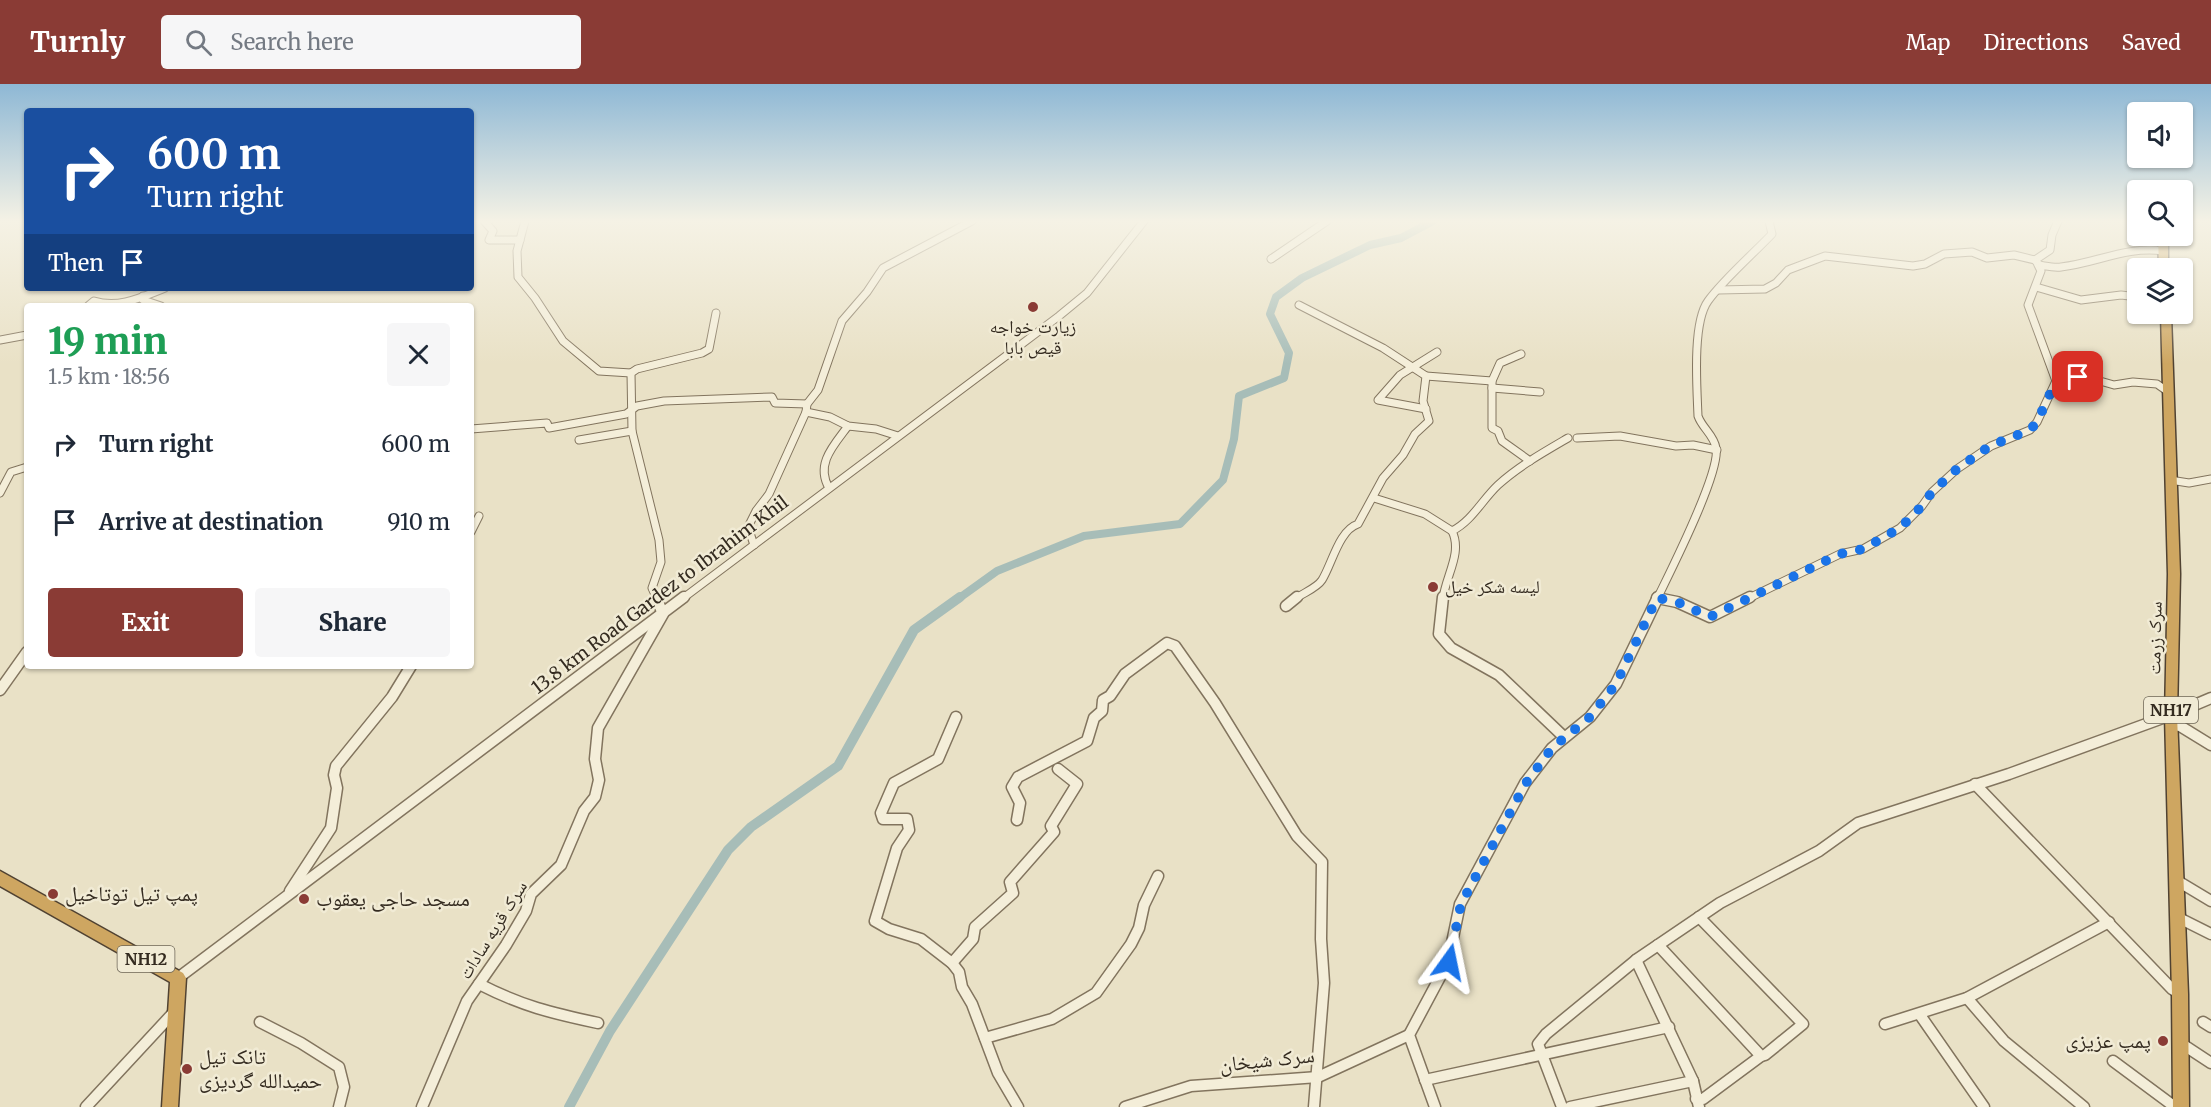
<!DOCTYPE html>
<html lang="en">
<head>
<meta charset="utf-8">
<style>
	:root { --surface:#fff; --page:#f6f6f7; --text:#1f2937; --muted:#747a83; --accent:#8a3b35 }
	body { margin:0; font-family:Merriweather,"Noto Naskh Arabic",serif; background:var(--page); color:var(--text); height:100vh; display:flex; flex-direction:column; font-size:22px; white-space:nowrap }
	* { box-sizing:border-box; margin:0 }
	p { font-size:20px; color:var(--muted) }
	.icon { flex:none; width:33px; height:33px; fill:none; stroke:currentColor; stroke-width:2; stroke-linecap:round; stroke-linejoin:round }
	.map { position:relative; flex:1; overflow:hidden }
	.sheet { position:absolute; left:24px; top:219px; width:450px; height:366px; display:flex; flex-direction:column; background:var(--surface); border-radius:6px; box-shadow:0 2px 4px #0004 }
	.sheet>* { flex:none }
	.hud { position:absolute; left:24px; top:24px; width:450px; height:183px; border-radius:6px; box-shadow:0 2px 4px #0004; background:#1a4fa0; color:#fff; overflow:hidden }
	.buttons { position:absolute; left:2127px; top:18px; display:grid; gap:12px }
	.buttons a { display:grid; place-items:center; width:66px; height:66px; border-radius:6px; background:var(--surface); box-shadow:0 2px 4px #0004; font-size:30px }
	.pin { position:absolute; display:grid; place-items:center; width:51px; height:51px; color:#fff; margin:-26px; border-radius:12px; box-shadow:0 3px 9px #0006 }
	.me { position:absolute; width:66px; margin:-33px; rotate:12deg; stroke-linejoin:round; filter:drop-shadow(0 0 4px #0008) }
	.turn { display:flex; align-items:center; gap:21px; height:126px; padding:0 24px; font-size:27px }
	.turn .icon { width:78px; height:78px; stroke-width:2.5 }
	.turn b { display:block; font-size:42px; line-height:51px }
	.then { display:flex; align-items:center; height:57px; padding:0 24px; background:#0003; gap:12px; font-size:22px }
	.round { display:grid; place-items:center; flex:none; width:63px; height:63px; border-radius:6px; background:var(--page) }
	.summary { display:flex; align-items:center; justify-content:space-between; height:102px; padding:0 24px }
	h1 { font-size:36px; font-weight:800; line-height:45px; color:#1e9e55 }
	.action { display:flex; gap:12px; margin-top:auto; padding:12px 24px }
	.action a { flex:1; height:69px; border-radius:6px; background:var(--accent); color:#fff; font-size:24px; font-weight:800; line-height:69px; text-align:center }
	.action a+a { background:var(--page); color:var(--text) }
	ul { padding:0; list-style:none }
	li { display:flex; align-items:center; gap:18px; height:78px; padding:0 24px }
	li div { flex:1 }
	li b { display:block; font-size:22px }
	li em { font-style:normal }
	header { display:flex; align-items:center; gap:36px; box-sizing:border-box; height:84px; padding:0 30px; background:var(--accent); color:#fff }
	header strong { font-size:28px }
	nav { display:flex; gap:33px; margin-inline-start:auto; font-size:21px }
	.search { width:420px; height:54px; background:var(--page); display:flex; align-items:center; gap:15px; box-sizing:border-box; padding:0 21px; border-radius:6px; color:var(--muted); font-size:22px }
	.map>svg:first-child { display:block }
</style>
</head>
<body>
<header>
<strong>Turnly</strong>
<div class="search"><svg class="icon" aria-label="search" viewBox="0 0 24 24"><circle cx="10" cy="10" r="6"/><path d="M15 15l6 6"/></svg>Search here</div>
<nav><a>Map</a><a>Directions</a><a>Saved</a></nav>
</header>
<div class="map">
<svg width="2211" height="1023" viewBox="0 0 2211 1023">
	<rect width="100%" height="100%" fill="#e9e1c6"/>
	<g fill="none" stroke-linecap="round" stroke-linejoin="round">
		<path stroke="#a7bdb8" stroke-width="8" d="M 958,515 L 997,487 L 1084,452 L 1180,440 L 1223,396 L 1234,355 L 1239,312 L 1284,294 L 1289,269 L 1270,230 L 1276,213 L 1302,194 L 1370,161 L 1401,154 L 1433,137"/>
		<path stroke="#a7bdb8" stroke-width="10" d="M 569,1023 L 610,947 L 728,766 L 751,743 L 838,682 L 914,546 L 960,513"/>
		<g stroke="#82745e" stroke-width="9">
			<g id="minor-far1">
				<path d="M 484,137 L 493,147 L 489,156 L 520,156"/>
				<path d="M 525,137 L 517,167 L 518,193 L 535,214 L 563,257 L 599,287 L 631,289"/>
				<path d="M 1271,175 L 1327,137"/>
				<path d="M 2035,176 L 2050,166 L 2052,151 L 2058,137"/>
				<path d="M 2036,203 L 2081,216 L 2121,211 L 2138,213"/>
				<path d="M 1718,206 L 1765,205 L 1776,199 L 1788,186 L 1825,172 L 1913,182 L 1925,180 L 1944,170 L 1972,168 L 1987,174 L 2014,171 L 2035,176 L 2039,181"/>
				<path d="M 143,212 L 143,216 L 161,222"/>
				<path d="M 88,222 L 94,217 C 119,225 142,213 165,204"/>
				<path d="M 0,256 L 27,251"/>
				<path d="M 1521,270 L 1500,279 L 1492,297 L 1492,344 L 1498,347 L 1502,357 L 1530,377"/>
				<path d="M 1426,292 L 1492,297"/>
				<path d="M 2056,297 L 2086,293 L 2114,301 L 2133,298 L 2157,300 L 2167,307"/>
				<path d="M 1492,304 L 1540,308"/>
				<path d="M 1426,325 L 1378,316 L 1400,291 L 1437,268"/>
				<path d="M 806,328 L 830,333 L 848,342 L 876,345 L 898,352"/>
				<path d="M 471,345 L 547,339 L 549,344 L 626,330 L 637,322 L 664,317 L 772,313 L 775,319 L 807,320"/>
				<path d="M 1577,354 L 1620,352 L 1676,362 L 1693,361 L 1717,366"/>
				<path d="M 579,356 L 632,347"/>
				<path d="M 2170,396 L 2189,399 L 2211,395"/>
				<path d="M 829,404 C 815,380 834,361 848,342"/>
				<path d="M 0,409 L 11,388 L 27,383"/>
				<path d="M 1374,414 L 1425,430 L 1452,447"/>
				<path d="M 471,448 L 479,432"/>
				<path d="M 754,461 L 748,443 L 756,427 L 769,410 L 806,328 L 807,320 L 818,306 L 842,237 L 867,208 L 883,184 L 972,137"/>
				<path d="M 1657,514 L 1662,515"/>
				<path d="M 657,515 L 652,504 L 661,478 L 659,456 L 632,347 L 631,289 L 637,285 L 702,269 L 709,265 L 716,229"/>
				<path d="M 682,515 L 1059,232 L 1087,209 L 1144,137"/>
				<path d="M 1295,515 C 1303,509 1317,504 1322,496 C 1332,480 1339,446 1358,440 L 1383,394 L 1403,371 L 1415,350 L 1429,337 L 1423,317 L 1426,292 L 1383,264 L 1299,221"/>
				<path d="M 1443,515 C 1445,493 1463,469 1452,447 C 1472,437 1482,416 1498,401 C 1519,382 1544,368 1568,354"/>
				<path d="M 1657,515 C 1670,488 1721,388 1716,364 C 1714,351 1702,344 1698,332 C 1697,304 1692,239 1708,217 C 1723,196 1753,170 1772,150 L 1769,137"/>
				<path d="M 1747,515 L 1840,470 L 1863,465 L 1900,444 L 1922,422 L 1932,408 L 1957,385 L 1991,362 L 2030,346 L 2037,338 L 2056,297 L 2028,221 L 2041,187 L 2038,181 C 2046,182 2054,184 2061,183 C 2097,179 2126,162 2163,167"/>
			</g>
		</g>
		<g stroke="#82745e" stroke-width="13">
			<g id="minor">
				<path d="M 1443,513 L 1439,550 L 1451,564 L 1499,591 L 1564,653"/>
				<path d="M 1657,514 L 1677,518 L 1710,533 L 1750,513"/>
				<path d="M 1286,522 L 1297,513"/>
				<path d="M 0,606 L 27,568"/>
				<path d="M 956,633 L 938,675 L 894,699 L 881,729 L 883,735 L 907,735 L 909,746 L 897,764 L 875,837 L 889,845 L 921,855 L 952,879 L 959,888 L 962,903 L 972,920 L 998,989 L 1018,1023"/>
				<path d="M 2173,641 L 2180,642 L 2211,661"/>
				<path d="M 1975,700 L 2172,905 L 2180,910"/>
				<path d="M 1017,736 L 1020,719 L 1012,703 L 1018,693 L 1087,657 L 1094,634 L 1102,627 L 1103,616 L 1110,612 L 1125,590 L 1167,559 L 1175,562 L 1215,619 L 1297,752 L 1322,778 L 1321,855 L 1324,899 L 1314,1023"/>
				<path d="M 2176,796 L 2211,817"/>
				<path d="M 290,807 L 331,744 L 337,704 L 334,691 L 336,682 L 392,613 L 411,582"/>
				<path d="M 2177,833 L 2211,850"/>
				<path d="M 1658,861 L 1761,972 L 1765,971 L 1803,940 L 1699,833"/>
				<path d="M 1636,876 L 1693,997 L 1699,1023"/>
				<path d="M 952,879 L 973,855 L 975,843 L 1013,809 L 1010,798 L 1054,748 L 1051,742 L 1077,700 L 1058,685"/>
				<path d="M 178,894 L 684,513"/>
				<path d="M 479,900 C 522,922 551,929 598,939"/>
				<path d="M 1967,914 L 2004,957 L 2084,1023"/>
				<path d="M 1920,931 L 1984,1023"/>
				<path d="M 260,938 L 301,959 L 339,983 L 344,1003 L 339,1023"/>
				<path d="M 2203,938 L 2211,943"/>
				<path d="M 1885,940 L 1967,914 L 2109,838"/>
				<path d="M 985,954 L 1052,935 L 1096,909 L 1131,860 L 1139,844 L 1144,821 L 1158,792"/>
				<path d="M 2179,958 L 2211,979"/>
				<path d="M 2113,977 L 2175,1023"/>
				<path d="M 1425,996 L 1669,943"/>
				<path d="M 1696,1015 L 1703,1015 L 1761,972"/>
				<path d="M 86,1023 L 175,927"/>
				<path d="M 422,1023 L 467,917 L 506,861 L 526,827 L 531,810 L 561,781 L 584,727 L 595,713 L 599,696 L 595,675 L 598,644 L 663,530 L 656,513"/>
				<path d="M 1125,1023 L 1191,1002 L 1318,993 L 1409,951"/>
				<path d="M 1435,1023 L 1409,951 L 1448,878 L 1460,820 L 1525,699 L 1552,664 L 1590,633 L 1616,600 L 1658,513"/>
				<path d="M 1562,1023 L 1538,960 L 1546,950 L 1636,876 L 1720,819 L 1819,767 L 1858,739 L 2009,690 L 2171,631 L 2211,614"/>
				<path d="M 1570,1023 L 1693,997"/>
			</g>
		</g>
		<g stroke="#504232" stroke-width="3">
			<g id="highway">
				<path d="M 2158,152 L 2168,152 L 2168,184 L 2159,184 Z"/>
				<path d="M 2161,230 L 2171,230 L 2180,490 L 2177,631 L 2188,910 L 2189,1023 L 2173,1023 L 2172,910 L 2165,631 L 2168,490 Z"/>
				<path d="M 0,787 L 183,889 L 186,894 L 178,1023 L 162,1023 L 170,898 L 0,802 Z"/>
			</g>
		</g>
		<use href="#minor-far1" stroke="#f4eed9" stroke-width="7"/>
		<use href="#minor" stroke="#f4eed9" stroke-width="10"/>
		<use href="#highway" fill="#cea661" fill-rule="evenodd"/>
	</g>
	<linearGradient id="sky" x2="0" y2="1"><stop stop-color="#8eb8d5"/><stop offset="0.49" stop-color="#f5f2e5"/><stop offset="1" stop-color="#f5f2e5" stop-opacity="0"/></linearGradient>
	<rect width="2211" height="280" fill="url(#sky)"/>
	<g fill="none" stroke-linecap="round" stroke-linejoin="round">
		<path stroke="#1a73e8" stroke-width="10" stroke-dasharray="0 18" d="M 1449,878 L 1461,820 L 1526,699 L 1552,664 L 1590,633 L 1616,600 L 1657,514 L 1677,518 L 1710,533 L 1840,470 L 1863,465 L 1900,444 L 1922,422 L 1932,408 L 1957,385 L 1990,362 L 2030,346 L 2037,338 L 2056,297 L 2078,293"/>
	</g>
	<g fill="#8a3b35" stroke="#f1ebd5" stroke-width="2">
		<circle cx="1033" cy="223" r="6"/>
		<circle cx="1433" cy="503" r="6"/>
		<circle cx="53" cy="810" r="6"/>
		<circle cx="304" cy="815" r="6"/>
		<circle cx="2163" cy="957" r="6"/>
		<circle cx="187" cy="985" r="6"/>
	</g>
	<g text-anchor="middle" stroke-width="5" stroke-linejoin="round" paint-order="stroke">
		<g fill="#f1ebd5" stroke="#6d6556" stroke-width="1.5">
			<rect x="2144" y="613" width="54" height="26" rx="4.5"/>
			<rect x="117.5" y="862" width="57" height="26" rx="4.5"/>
		</g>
		<g font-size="16" font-weight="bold" fill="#342b20">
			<text x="2171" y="632">NH17</text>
			<text x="146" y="881">NH12</text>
		</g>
		<g font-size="18" fill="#342b20" stroke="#f1ebd5">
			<text x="1033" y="249">زیارت خواجه<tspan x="1033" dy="21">قیص بابا</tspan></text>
			<text x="1445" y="509" text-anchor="start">لیسه شکر خیل</text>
		</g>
		<g font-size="18" fill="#342b20" stroke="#f1ebd5">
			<text transform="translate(660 511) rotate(-37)" y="6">13.8 km Road Gardez to Ibrahim Khil</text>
			<text transform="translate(2155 554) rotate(-89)" y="6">سرک زرمت</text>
			<text transform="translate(493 846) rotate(-58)" y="6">سرک قریه سادات</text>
		</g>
		<g font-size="21" fill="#342b20" stroke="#f1ebd5" text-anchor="start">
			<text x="65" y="817">پمپ تیل توتاخیل</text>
			<text x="316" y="822">مسجد حاجی یعقوب</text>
			<text x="2151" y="964" text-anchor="end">پمپ عزیزی</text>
			<text x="199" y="980">تانک تیل<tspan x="199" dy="24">حمیدالله گردیزی</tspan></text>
		</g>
		<g font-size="21" fill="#342b20" stroke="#f1ebd5">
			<text transform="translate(1267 976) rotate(-6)" y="7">سرک شیخان</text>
		</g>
	</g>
</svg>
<div class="buttons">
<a><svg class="icon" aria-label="sound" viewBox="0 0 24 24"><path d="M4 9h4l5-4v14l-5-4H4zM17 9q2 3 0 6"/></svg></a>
<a><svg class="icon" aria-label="search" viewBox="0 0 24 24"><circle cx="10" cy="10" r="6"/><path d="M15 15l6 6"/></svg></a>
<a><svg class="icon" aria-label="layers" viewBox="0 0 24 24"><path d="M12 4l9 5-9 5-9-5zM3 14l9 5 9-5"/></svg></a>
</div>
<div class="pin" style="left:2078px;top:293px;background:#d93025"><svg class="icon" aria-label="arrive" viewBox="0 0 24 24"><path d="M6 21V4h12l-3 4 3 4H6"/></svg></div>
<svg class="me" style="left:1449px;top:878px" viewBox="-20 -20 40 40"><path d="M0-17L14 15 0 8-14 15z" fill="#1a73e8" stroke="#fff" stroke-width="4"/></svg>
<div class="hud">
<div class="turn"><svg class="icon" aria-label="right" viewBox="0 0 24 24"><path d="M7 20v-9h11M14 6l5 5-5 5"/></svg><div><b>600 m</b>Turn right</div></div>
<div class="then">Then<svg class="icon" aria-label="arrive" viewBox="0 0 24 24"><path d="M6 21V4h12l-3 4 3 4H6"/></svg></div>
</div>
<section class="sheet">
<div class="summary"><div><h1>19 min</h1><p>1.5 km · 18:56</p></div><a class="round"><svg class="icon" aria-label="close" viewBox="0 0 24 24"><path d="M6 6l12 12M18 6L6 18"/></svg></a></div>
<ul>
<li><svg class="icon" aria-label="right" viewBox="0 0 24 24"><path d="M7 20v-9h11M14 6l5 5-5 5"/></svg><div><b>Turn right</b></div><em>600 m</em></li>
<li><svg class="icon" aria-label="arrive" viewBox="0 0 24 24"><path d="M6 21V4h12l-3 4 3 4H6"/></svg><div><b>Arrive at destination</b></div><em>910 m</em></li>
</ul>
<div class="action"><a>Exit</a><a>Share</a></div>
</section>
</div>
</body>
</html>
